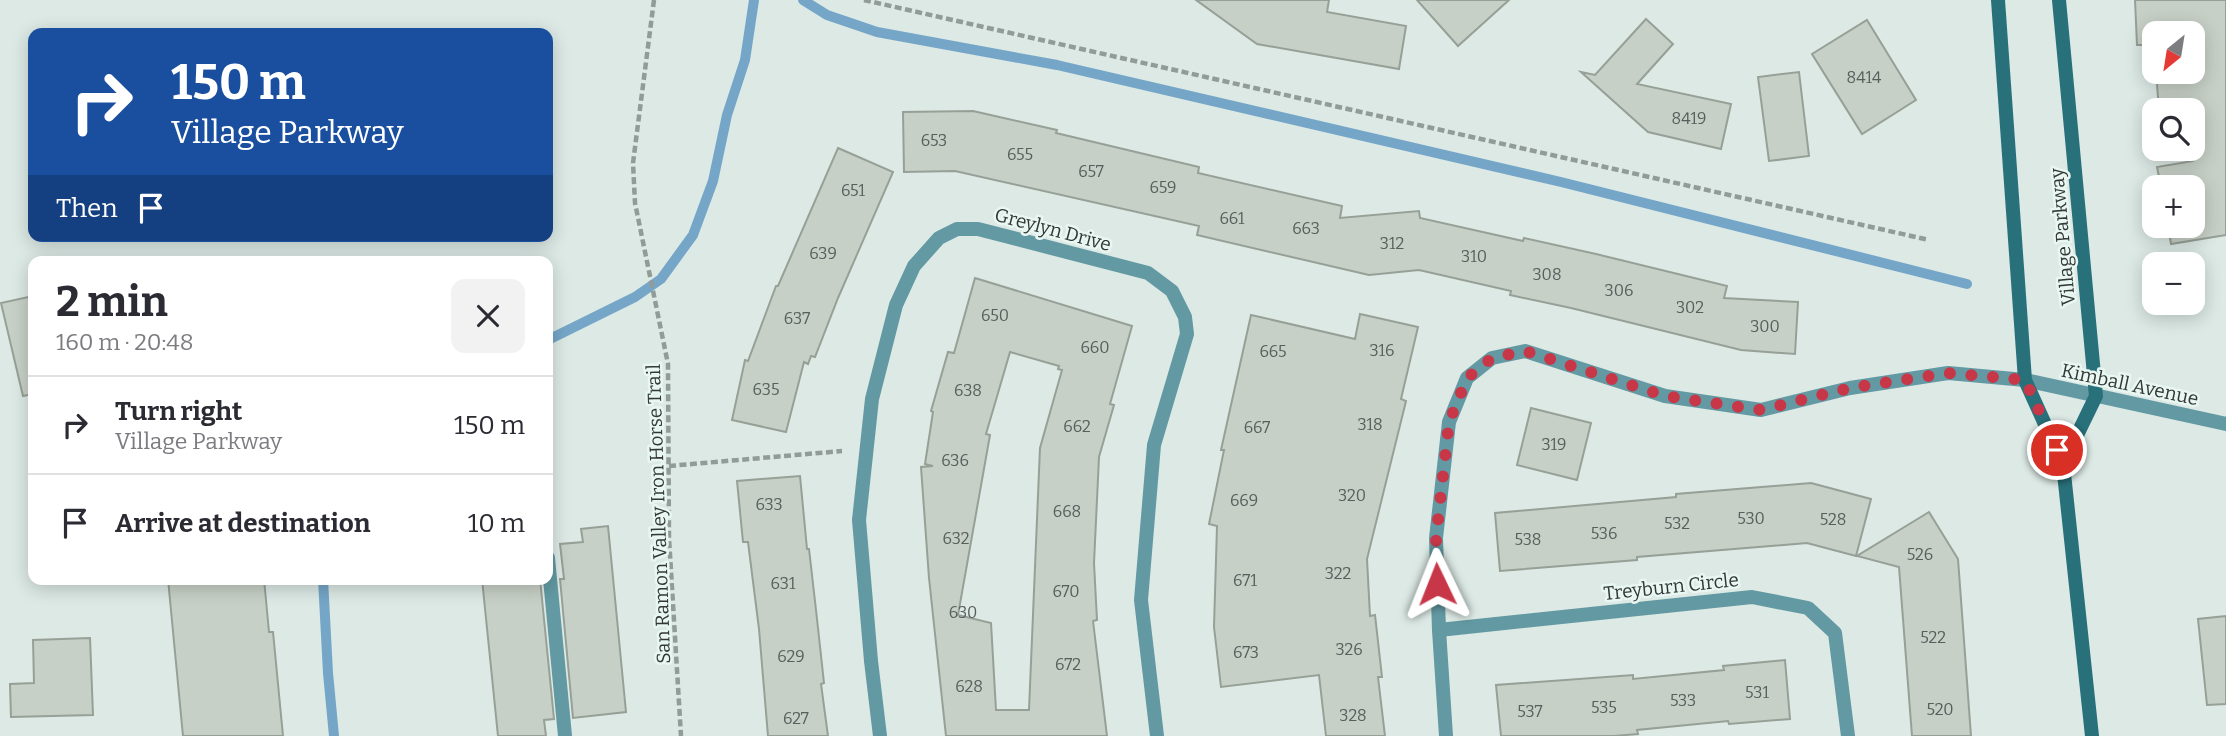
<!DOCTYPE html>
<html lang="en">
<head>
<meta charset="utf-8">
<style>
	:root { --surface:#fff; --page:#f2f2f3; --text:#2b2b33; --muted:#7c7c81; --line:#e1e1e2 }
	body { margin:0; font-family:Bitter,serif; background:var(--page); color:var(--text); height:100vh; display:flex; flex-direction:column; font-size:26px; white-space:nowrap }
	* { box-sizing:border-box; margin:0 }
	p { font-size:23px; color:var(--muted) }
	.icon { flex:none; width:38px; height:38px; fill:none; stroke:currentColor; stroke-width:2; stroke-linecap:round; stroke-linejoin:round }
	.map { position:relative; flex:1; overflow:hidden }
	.sheet { position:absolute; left:28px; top:256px; width:525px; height:329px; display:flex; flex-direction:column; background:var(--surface); border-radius:14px; box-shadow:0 4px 18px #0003 }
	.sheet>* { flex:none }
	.guide { position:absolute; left:28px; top:28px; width:525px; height:214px; border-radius:14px; box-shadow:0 4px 18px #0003; background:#1a4fa0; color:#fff; overflow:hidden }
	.needle { width:46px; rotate:210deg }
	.fabs { position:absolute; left:2142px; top:21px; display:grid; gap:14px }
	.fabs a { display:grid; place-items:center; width:63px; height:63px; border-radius:14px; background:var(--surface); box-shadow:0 4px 18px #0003; font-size:35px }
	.pin { position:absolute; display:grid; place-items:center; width:60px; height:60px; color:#fff; margin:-30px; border:4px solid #fff; border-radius:50%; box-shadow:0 2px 7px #0007 }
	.me { position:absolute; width:77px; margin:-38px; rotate:358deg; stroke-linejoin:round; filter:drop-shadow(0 0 5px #0008) }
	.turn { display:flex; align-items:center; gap:24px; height:147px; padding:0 28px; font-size:32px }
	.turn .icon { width:91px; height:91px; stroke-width:2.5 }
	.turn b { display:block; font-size:49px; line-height:60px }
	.then { display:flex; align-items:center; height:66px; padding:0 28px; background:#0003; gap:14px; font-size:26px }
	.round { display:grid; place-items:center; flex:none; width:74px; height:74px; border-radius:14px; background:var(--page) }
	.summary { display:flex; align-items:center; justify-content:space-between; height:119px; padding:0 28px }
	h1 { font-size:42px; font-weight:700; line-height:52px }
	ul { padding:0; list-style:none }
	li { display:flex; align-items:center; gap:21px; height:98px; padding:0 28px; border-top:2px solid var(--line) }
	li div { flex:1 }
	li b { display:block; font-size:26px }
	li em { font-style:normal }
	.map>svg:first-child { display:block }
</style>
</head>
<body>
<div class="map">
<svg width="2226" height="736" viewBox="0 0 2226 736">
	<rect width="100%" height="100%" fill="#dce9e5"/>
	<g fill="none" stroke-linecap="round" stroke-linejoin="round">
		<g stroke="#75a6c8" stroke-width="10">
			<path d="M 803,0 L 827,15 L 877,32 L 1057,65 L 1561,182 L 1967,284"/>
			<path d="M 548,340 L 635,297 L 661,279 L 693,235 L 713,181 L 727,115 L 745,60 L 754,0"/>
			<path d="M 323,579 L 328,673 L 334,736"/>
		</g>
	</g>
	<g fill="#c7d0c7" stroke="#97a097" stroke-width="2" fill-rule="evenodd">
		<path d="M 1196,0 L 1329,0 L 1327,12 L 1406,26 L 1399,69 L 1257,44 Z"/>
		<path d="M 1417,0 L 1509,0 L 1458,46 Z"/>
		<path d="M 2135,0 L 2226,0 L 2226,235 L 2171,244 L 2168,226 L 2193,226 L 2193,187 L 2161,187 L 2157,167 L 2193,161 L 2193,110 L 2159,110 L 2156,72 L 2193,72 L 2193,33 L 2154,33 L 2154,56 L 2153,45 L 2137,45 Z"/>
		<path d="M 1646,19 L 1673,44 L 1637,84 L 1731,104 L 1721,149 L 1648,132 L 1581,72 L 1595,75 Z"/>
		<path d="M 1867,20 L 1916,100 L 1862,134 L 1812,54 Z"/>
		<path d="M 1799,72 L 1809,156 L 1769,161 L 1758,77 Z"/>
		<path d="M 973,111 L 1057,130 L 1056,133 L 1199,167 L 1198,173 L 1342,206 L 1340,218 L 1419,211 L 1420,218 L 1523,241 L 1524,238 L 1596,254 L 1727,286 L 1724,298 L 1798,302 L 1795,354 L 1741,350 L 1571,308 L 1510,295 L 1511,291 L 1419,270 L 1369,275 L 1197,235 L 1199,226 L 955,171 L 904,172 L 903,112 Z"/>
		<path d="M 838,148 L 893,172 L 838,298 L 815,357 L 811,356 L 808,364 L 804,362 L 786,432 L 732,420 L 745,360 L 748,361 L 776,286 L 778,286 Z"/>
		<path d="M 975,278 L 1132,326 L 1110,404 L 1114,405 L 1099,457 L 1094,563 L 1097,620 L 1093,621 L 1107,736 L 946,736 L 929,578 L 921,467 L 933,466 L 925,464 L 933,412 L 931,411 L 948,352 L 954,353 ZM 1010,352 L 1059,366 L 1058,369 L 1062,370 L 1040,448 L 1029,710 L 996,710 L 991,623 L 958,615 L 990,435 L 986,434 Z"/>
		<path d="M 33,296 L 33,394 L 23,396 L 1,303 Z"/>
		<path d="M 1360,314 L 1418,327 L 1401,399 L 1406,401 L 1367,559 L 1370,616 L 1375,615 L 1382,677 L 1378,677 L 1385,736 L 1326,736 L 1319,675 L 1221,687 L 1214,627 L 1217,526 L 1209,524 L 1224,450 L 1221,450 L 1251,315 L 1355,339 Z"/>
		<path d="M 1531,408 L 1591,423 L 1577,480 L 1517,465 Z"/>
		<path d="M 800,476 L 807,549 L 809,549 L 816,610 L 824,683 L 821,684 L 828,736 L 768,736 L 759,629 L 748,542 L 743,542 L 737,481 Z"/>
		<path d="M 1811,483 L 1871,499 L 1856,556 L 1807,543 L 1637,557 L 1637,560 L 1500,571 L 1495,513 L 1676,497 L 1676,494 Z"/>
		<path d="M 1929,512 L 1958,559 L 1971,736 L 1912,736 L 1899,567 L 1857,556 Z"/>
		<path d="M 608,526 L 626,712 L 573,718 L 560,579 L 564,579 L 560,544 L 583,542 L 581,529 Z"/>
		<path d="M 168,579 L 264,579 L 269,632 L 273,632 L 283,736 L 183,736 Z"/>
		<path d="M 482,579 L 540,579 L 554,719 L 544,720 L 546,736 L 498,736 Z"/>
		<path d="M 2226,616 L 2226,704 L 2207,705 L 2198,619 Z"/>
		<path d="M 90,638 L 93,715 L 11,717 L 10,684 L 34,683 L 33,640 Z"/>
		<path d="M 1785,660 L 1790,719 L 1729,724 L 1728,721 L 1637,730 L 1638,734 L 1614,736 L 1501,736 L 1496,685 L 1633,675 L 1633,679 L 1724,670 L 1723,666 Z"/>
	</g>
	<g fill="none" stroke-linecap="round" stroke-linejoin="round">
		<g stroke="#919b98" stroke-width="4.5" stroke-dasharray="7 3.5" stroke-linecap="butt">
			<path d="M 654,0 L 633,163 L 635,203 L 668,364 L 669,538 L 681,736"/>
			<path d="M 864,0 L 1929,240"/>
			<path d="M 669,466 L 842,451"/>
		</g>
		<path stroke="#6299a2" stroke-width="14" d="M 548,558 L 565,736"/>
		<g stroke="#6299a2" stroke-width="14">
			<path d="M 1439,630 L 1752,597 L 1808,608 L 1835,633 L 1848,736"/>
			<path d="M 880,736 L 871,661 L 859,520 L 872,399 L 896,305 L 914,266 L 939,238 L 957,229 L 978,229 L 1148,273 L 1172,291 L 1185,317 L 1187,334 L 1154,445 L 1141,600 L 1157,736"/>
			<path d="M 1446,736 L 1439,630 L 1436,538 L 1449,422 L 1467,378 L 1492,358 L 1525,351 L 1665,396 L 1761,410 L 1850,388 L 1948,373 L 2025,380 L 2226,424"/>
		</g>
		<g stroke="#28717b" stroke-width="14">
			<path d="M 1998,0 L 2025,380 L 2063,464 L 2092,736"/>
			<path d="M 2059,0 L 2096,396 L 2063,464"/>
		</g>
	</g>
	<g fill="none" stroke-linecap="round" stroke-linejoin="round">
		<path stroke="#c73748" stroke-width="12" stroke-dasharray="0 21.6" d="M 1437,584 L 1436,538 L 1449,422 L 1467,378 L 1492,358 L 1525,351 L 1665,396 L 1761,410 L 1850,388 L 1948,373 L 2025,380 L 2057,450"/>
	</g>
	<g text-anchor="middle" stroke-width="5" stroke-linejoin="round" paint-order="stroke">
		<g font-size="16" fill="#585e5b">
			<text x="1864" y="83">8414</text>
			<text x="1689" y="124">8419</text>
			<text x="934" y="146">653</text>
			<text x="1020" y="160">655</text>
			<text x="1091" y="177">657</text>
			<text x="1163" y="193">659</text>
			<text x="853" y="196">651</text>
			<text x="1232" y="224">661</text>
			<text x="1306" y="234">663</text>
			<text x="1392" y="249">312</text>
			<text x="823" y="259">639</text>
			<text x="1474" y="262">310</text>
			<text x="1547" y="280">308</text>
			<text x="1619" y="296">306</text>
			<text x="1690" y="313">302</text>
			<text x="995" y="321">650</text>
			<text x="797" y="324">637</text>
			<text x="1765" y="332">300</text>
			<text x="1095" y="353">660</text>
			<text x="1382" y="356">316</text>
			<text x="1273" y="357">665</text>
			<text x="766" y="395">635</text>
			<text x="968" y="396">638</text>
			<text x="1370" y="430">318</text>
			<text x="1077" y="432">662</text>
			<text x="1257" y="433">667</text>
			<text x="1554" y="450">319</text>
			<text x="955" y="466">636</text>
			<text x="1352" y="501">320</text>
			<text x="1244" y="506">669</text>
			<text x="769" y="510">633</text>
			<text x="1067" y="517">668</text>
			<text x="1751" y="524">530</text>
			<text x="1833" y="525">528</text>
			<text x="1677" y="529">532</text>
			<text x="1604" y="539">536</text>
			<text x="956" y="544">632</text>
			<text x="1528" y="545">538</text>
			<text x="1920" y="560">526</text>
			<text x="1338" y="579">322</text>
			<text x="1245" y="586">671</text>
			<text x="783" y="589">631</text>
			<text x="1066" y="597">670</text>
			<text x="963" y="618">630</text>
			<text x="1933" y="643">522</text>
			<text x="1349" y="655">326</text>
			<text x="1246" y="658">673</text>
			<text x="791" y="662">629</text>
			<text x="1068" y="670">672</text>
			<text x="969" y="692">628</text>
			<text x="1757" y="698">531</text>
			<text x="1683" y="706">533</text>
			<text x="1604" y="713">535</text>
			<text x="1940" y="715">520</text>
			<text x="1530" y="717">537</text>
			<text x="1353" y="721">328</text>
			<text x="796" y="724">627</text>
		</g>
		<g font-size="19" fill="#333837" stroke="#e9f7f3">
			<text transform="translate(1053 229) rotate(15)" y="7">Greylyn Drive</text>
			<text transform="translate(2062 237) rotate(-95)" y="7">Village Parkway</text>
			<text transform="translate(2130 384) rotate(12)" y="7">Kimball Avenue</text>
			<text transform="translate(658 514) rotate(-92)" y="7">San Ramon Valley Iron Horse Trail</text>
			<text transform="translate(1671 586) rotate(-6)" y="7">Treyburn Circle</text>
		</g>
	</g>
</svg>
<div class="fabs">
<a><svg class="needle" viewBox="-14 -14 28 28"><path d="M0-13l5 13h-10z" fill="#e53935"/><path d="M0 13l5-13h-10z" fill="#7c7c81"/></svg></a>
<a><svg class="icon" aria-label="search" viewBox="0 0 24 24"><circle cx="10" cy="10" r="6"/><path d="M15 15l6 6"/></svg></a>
<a>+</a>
<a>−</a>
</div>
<div class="pin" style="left:2057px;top:450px;background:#d93025"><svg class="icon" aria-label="arrive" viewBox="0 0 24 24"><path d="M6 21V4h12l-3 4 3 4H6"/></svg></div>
<svg class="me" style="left:1437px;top:584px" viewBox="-20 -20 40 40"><path d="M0-17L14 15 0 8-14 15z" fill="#c73748" stroke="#fff" stroke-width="4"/></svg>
<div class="guide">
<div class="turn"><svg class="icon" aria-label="right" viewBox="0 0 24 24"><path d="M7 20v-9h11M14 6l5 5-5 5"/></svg><div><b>150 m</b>Village Parkway</div></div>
<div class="then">Then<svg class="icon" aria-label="arrive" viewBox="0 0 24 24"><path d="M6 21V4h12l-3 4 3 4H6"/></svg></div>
</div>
<section class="sheet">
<div class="summary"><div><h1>2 min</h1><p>160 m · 20:48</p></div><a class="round"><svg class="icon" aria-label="close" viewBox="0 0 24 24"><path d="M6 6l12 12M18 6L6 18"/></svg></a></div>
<ul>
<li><svg class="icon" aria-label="right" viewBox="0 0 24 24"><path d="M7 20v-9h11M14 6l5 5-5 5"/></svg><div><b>Turn right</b><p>Village Parkway</p></div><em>150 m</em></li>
<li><svg class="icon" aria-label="arrive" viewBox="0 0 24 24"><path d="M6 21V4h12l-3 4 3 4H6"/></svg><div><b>Arrive at destination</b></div><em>10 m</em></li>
</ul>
</section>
</div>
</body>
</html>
